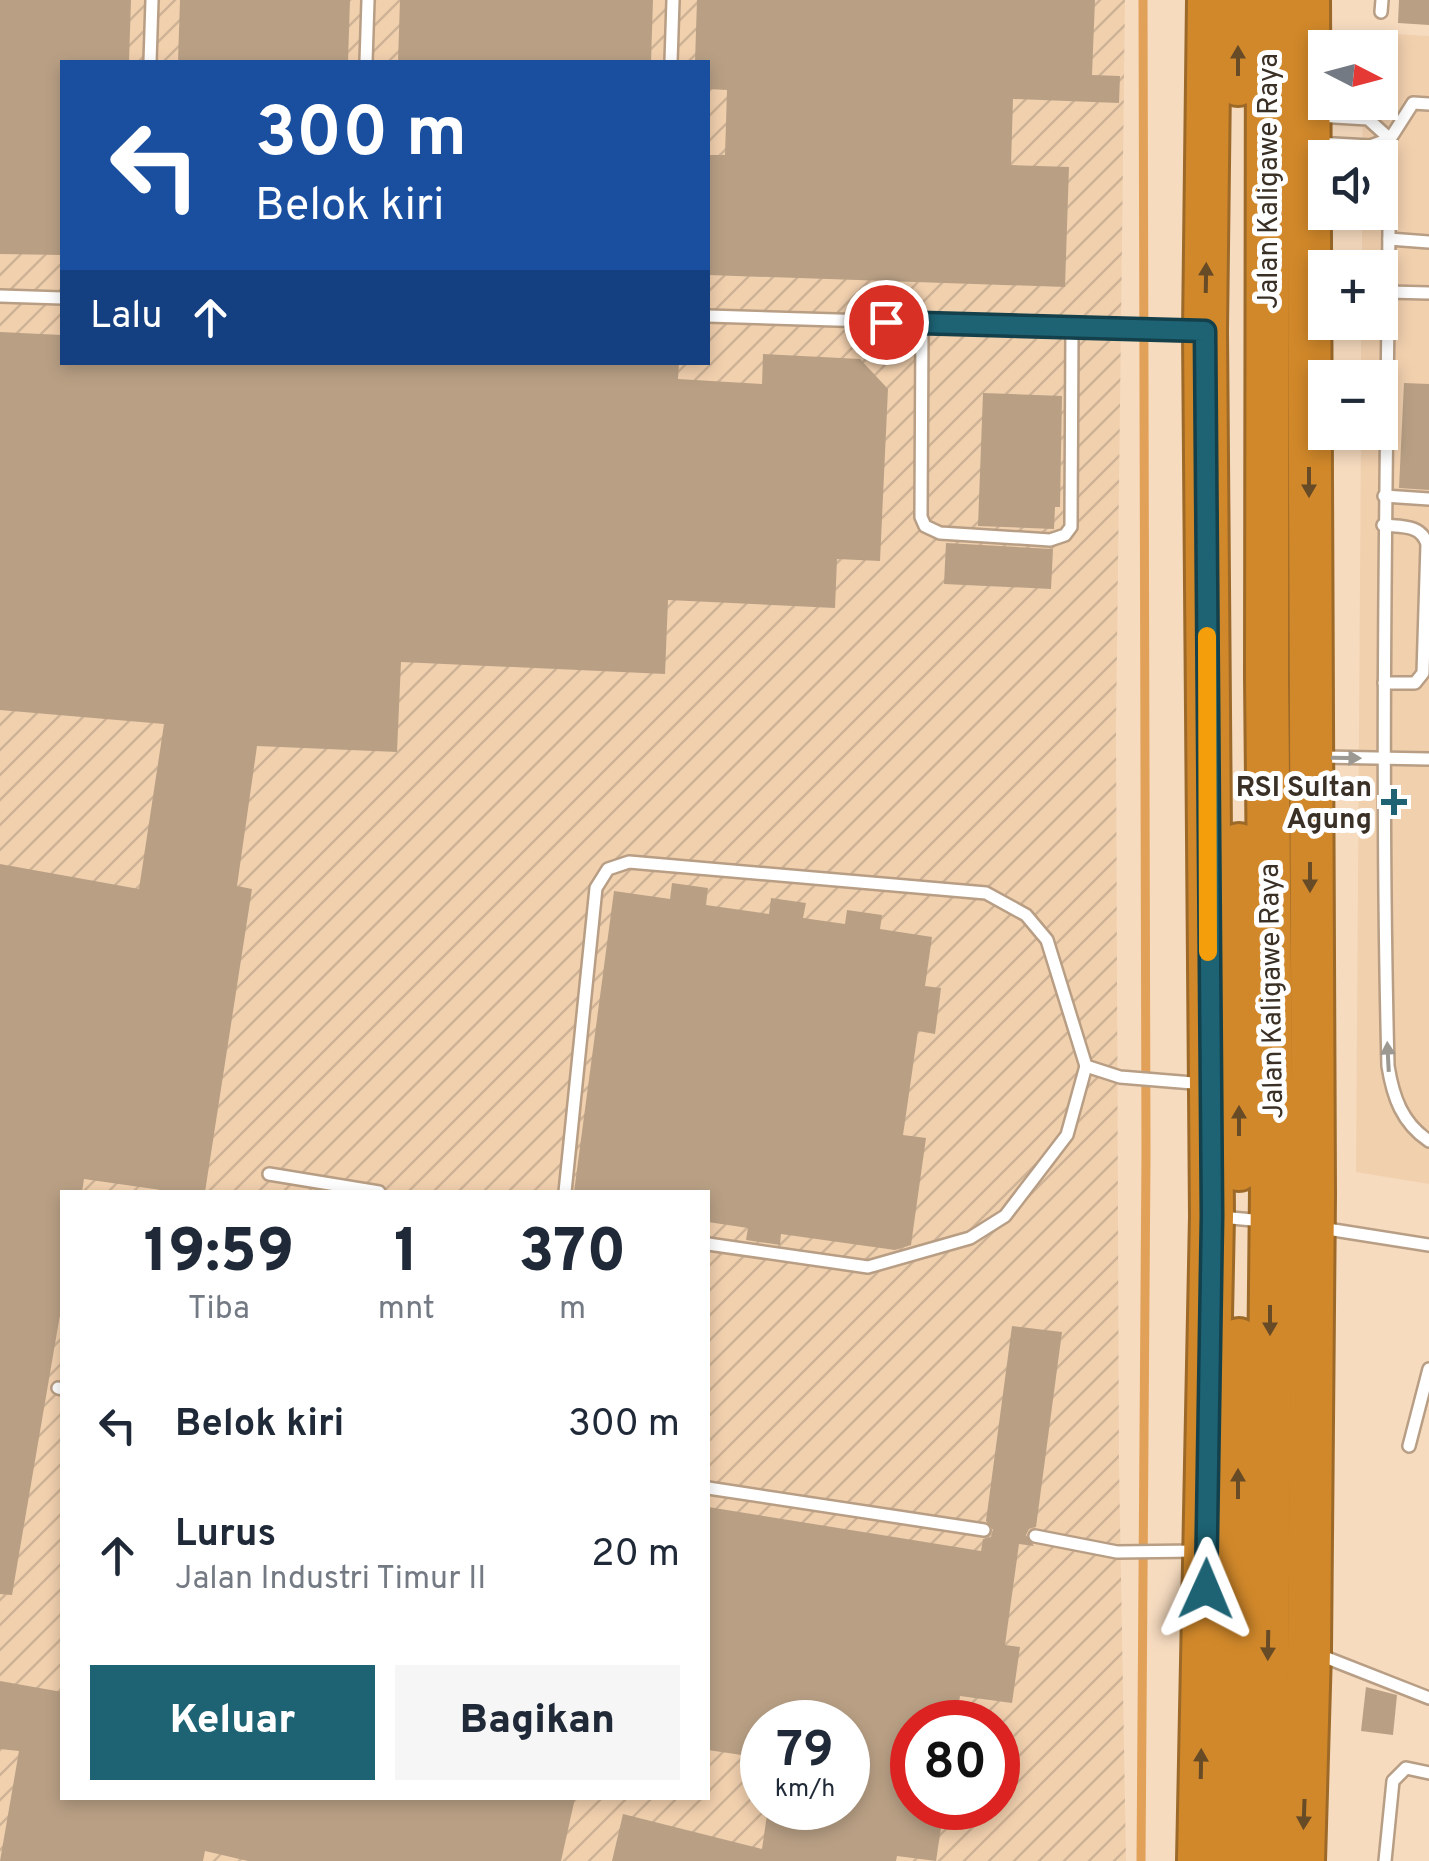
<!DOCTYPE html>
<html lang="id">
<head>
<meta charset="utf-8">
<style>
	:root { --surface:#fff; --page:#f6f6f7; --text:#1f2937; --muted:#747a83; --accent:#1d6374 }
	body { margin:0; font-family:Overpass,sans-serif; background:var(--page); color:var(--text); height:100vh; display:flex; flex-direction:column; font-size:38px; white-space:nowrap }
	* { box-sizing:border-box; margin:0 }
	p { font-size:32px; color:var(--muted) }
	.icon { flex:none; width:55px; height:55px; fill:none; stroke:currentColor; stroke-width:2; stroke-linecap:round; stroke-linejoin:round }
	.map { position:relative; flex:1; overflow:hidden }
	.details { position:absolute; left:60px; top:1190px; width:650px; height:610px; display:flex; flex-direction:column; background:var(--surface); border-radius:0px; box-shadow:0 5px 15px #0003 }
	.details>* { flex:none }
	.banner { position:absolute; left:60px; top:60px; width:650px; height:305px; border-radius:0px; box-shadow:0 5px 15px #0003; background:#1a4fa0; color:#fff; overflow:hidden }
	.needle { width:65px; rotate:96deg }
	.fabs { position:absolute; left:1308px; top:30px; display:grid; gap:20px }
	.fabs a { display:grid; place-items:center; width:90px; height:90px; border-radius:0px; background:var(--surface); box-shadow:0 5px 15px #0003; font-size:50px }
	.speed { position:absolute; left:740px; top:1700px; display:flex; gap:20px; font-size:50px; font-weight:700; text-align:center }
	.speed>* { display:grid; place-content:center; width:130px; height:130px; border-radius:50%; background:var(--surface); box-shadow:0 5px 15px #0003; line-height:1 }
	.speed small { font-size:25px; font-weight:400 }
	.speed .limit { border:15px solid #d22; background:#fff; color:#111 }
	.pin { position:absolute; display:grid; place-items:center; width:85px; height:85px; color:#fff; margin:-42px; border:5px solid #fff; border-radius:50%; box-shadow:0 2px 10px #0007 }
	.me { position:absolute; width:110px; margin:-55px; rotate:1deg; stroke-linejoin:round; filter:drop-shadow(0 0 8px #0008) }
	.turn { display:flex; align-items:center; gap:35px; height:210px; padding:0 30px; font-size:45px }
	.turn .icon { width:130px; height:130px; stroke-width:2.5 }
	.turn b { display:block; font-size:70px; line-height:85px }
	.then { display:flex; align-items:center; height:95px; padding:0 30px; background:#0003; gap:20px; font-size:38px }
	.eta { display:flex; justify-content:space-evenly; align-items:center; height:170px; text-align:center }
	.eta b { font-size:60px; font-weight:800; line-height:70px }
	.cta { display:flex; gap:20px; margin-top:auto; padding:20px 30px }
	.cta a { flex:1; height:115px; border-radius:0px; background:var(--accent); color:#fff; font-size:40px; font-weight:800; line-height:115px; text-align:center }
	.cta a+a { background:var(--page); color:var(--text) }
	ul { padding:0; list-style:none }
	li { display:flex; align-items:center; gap:30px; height:130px; padding:0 30px }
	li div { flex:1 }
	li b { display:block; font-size:38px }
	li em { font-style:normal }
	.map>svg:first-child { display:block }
</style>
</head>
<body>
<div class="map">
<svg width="1429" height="1861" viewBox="0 0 1429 1861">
	<defs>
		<pattern id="industrial-furrows" width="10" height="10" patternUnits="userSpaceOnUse" patternTransform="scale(2.5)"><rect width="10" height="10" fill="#f1d0ae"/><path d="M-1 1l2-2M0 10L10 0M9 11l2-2" fill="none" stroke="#cfb396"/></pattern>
	</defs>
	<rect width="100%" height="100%" fill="#f6dbbf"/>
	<path fill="#f1d0ae" d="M 1363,32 L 1429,36 L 1429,1184 L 1356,1172 L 1361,433 L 1380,432 L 1380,378 L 1361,377 L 1361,323 L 1380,322 L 1380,268 L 1362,267 L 1362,213 L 1380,212 L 1380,158 L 1362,157 L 1363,103 L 1380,102 L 1380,48 L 1363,47 Z"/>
	<path fill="url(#industrial-furrows)" fill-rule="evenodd" d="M 0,0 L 1125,0 L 1116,727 L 1119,1464 L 1126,1861 L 0,1861 ZM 62,62 L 708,62 L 708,362 L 62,362 ZM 62,1192 L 708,1192 L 708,1798 L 62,1798 ZM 762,1722 L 848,1722 L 848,1808 L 762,1808 ZM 912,1722 L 998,1722 L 998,1808 L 912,1808 Z"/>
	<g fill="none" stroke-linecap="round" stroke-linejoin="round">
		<path stroke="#e1a159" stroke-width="9" d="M 1141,1861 L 1146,1155 L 1143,0"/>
	</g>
	<g fill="#b9a085">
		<path d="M 0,0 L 131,0 L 129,62 L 62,62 L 62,255 L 0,254 Z"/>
		<path d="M 180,0 L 350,0 L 348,62 L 178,62 Z"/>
		<path d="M 400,0 L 653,0 L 651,62 L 398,62 Z"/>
		<path d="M 697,0 L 1095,0 L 1092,75 L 1120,76 L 1119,103 L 1013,99 L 1011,165 L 1069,167 L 1065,287 L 708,275 L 708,155 L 725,155 L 727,90 L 708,89 L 708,62 L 695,62 Z"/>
		<path d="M 1399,0 L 1429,0 L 1429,25 L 1398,23 Z"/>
		<path d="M 0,332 L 62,335 L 62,362 L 679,362 L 678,379 L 762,384 L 763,354 L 860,359 L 888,389 L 880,561 L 837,559 L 835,608 L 668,600 L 665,674 L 401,662 L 397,752 L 257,746 L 237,886 L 252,889 L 205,1192 L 175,1192 L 84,1179 L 82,1192 L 62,1192 L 62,1303 L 12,1595 L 0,1594 L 0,864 L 139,889 L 164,724 L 0,710 Z"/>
		<path d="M 1404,383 L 1429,384 L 1429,490 L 1399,488 Z"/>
		<path d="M 983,393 L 1062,396 L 1060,507 L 1055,507 L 1054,529 L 978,526 Z"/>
		<path d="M 946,543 L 1053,549 L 1051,589 L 944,584 Z"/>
		<path d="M 672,883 L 708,888 L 706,905 L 769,914 L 771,898 L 806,903 L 803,918 L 845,924 L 847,910 L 882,915 L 880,929 L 932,937 L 925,986 L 941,988 L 935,1034 L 918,1031 L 903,1135 L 926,1138 L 911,1245 L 895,1250 L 781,1234 L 780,1245 L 746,1240 L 748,1228 L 708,1222 L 708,1192 L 574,1192 L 614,891 L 670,899 Z"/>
		<path d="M 1012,1326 L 1062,1332 L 1036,1527 L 1029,1529 L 1026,1535 L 1034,1546 L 1019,1544 L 1005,1645 L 1020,1647 L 1012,1703 L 960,1696 L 956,1722 L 912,1722 L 912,1808 L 944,1808 L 936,1861 L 897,1856 L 896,1861 L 612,1861 L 623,1814 L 762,1849 L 768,1808 L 848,1808 L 848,1722 L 762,1722 L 762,1758 L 708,1750 L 708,1507 L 981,1551 L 983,1539 L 991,1537 L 993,1530 L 986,1521 Z"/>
		<path d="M 0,1681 L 62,1692 L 62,1798 L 575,1798 L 561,1861 L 248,1861 L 205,1851 L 203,1861 L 0,1861 L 19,1751 L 0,1749 Z"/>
		<path d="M 1366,1687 L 1397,1695 L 1393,1735 L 1361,1731 Z"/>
	</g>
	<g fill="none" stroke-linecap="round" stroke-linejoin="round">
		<g stroke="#b89e84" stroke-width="16">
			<g id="lane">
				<path d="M 1381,12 L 1382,0"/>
				<path d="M 150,62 L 152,0"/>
				<path d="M 366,62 L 368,0"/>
				<path d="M 671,62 L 673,0"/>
				<path d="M 1429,104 L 1413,103 L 1390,139 C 1387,449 1380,757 1388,1066 C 1393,1097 1402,1123 1429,1141"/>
				<path d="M 1318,116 L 1368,119 L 1390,139"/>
				<path d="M 1316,143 L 1370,146 L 1390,139"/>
				<path d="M 1389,239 L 1429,242"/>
				<path d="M 1388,292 L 1429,293"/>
				<path d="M 0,296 L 62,298"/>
				<path d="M 708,316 L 1198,331"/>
				<path d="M 922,323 L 921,517 L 925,526 L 940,533 L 1050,540 L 1065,535 L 1071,527 L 1072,327"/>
				<path d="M 1384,496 L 1429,499"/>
				<path d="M 1383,525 C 1401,527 1421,524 1427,544 L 1423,673 L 1415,683 L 1384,683"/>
				<path d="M 1322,757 L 1429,759"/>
				<path d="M 269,1174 L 379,1192"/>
				<path d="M 565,1192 L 596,888 L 608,869 L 629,862 L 986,893 L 1026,915 L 1047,940 L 1086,1066 L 1120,1077 L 1205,1084"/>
				<path d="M 1221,1217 L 1263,1221"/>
				<path d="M 1321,1228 L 1429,1245"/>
				<path d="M 708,1244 L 868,1267 L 970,1238 L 1005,1216 L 1067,1135 L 1086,1066"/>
				<path d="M 58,1388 L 62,1389"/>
				<path d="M 1409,1446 L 1429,1369"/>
				<path d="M 708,1488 L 984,1530"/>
				<path d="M 1035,1536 L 1117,1552 L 1197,1551"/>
				<path d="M 1317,1654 L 1429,1698"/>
				<path d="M 1385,1861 L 1393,1781 L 1406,1768 L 1429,1773"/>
			</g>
		</g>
		<g stroke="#9c6928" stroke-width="48">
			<g id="highway">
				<path d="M 1238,84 L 1238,0"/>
				<path d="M 1239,845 L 1239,1169"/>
				<path d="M 1199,1861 L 1212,1216 L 1205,331 L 1209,0"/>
				<path d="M 1235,1861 L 1239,1340"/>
				<path d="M 1265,1861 L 1272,1190 L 1267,677 L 1268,0"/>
				<path d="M 1303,1861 L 1309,1651 L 1313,1194 L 1308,0"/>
			</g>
		</g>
		<use href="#lane" stroke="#fff" stroke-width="11"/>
		<use href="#highway" stroke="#d1882a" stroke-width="42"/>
	</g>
	<defs><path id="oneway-solid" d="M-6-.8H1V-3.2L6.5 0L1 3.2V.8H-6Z" transform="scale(2.5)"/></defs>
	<g fill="#674a26">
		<use href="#oneway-solid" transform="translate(1238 61) rotate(-90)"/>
		<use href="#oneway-solid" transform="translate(1206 278) rotate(-89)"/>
		<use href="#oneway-solid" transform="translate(1309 482) rotate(90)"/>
		<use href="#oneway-solid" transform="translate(1310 877) rotate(90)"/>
		<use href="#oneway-solid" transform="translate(1239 1121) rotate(-90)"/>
		<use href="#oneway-solid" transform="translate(1270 1320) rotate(90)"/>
		<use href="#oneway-solid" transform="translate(1238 1484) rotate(-90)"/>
		<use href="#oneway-solid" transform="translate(1268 1645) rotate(91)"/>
		<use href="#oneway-solid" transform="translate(1201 1764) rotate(-89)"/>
		<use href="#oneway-solid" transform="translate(1304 1814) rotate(92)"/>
	</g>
	<g fill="#9c9892">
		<use href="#oneway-solid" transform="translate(1346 758) rotate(1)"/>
		<use href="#oneway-solid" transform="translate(1388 1057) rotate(-93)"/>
	</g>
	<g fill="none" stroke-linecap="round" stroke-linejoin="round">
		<g stroke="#13404b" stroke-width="25">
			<path id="route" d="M 886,322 L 1205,331 L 1212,1216 L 1206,1589"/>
		</g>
		<use href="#route" stroke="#1d6374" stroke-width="18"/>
		<path stroke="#f59e0b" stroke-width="18" d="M 1207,636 L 1208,952"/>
	</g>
	<path fill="#1d6374" stroke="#fff" stroke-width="4" d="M1389 787h10v10h10v10h-10v10h-10v-10h-10v-10h10z"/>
	<g text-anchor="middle" stroke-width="10" stroke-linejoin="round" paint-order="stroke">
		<g font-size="28" fill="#3a3025" stroke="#fff">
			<text transform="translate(1267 181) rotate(-90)" y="10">Jalan Kaligawe Raya</text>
			<text transform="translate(1270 991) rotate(-91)" y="10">Jalan Kaligawe Raya</text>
		</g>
		<g font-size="28" font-weight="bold" fill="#3a3025" stroke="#fff" text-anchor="end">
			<text x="1372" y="796">RSI Sultan<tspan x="1372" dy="32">Agung</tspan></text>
		</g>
	</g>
</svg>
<div class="fabs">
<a><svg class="needle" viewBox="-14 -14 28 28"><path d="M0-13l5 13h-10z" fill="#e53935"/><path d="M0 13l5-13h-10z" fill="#747a83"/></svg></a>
<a><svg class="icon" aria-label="sound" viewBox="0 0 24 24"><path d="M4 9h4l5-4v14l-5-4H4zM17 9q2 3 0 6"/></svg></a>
<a>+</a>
<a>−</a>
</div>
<div class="speed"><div>79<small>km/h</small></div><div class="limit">80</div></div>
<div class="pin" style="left:886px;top:322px;background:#d93025"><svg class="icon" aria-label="arrive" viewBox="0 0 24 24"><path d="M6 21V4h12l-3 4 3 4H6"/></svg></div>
<svg class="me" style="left:1206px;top:1589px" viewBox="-20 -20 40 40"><path d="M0-17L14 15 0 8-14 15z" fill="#1d6374" stroke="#fff" stroke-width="4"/></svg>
<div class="banner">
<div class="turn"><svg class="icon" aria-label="left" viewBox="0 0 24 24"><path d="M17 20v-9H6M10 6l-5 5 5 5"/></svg><div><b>300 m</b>Belok kiri</div></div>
<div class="then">Lalu<svg class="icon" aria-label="ahead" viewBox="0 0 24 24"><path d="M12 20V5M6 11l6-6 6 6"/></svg></div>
</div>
<section class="details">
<div class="eta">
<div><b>19:59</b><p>Tiba</p></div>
<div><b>1</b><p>mnt</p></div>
<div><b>370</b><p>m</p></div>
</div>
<ul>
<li><svg class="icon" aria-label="left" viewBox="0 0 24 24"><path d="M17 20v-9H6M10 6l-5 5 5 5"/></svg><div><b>Belok kiri</b></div><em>300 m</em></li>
<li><svg class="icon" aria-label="ahead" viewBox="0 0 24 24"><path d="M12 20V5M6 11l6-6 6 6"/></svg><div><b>Lurus</b><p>Jalan Industri Timur II</p></div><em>20 m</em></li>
</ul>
<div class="cta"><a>Keluar</a><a>Bagikan</a></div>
</section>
</div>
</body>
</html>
